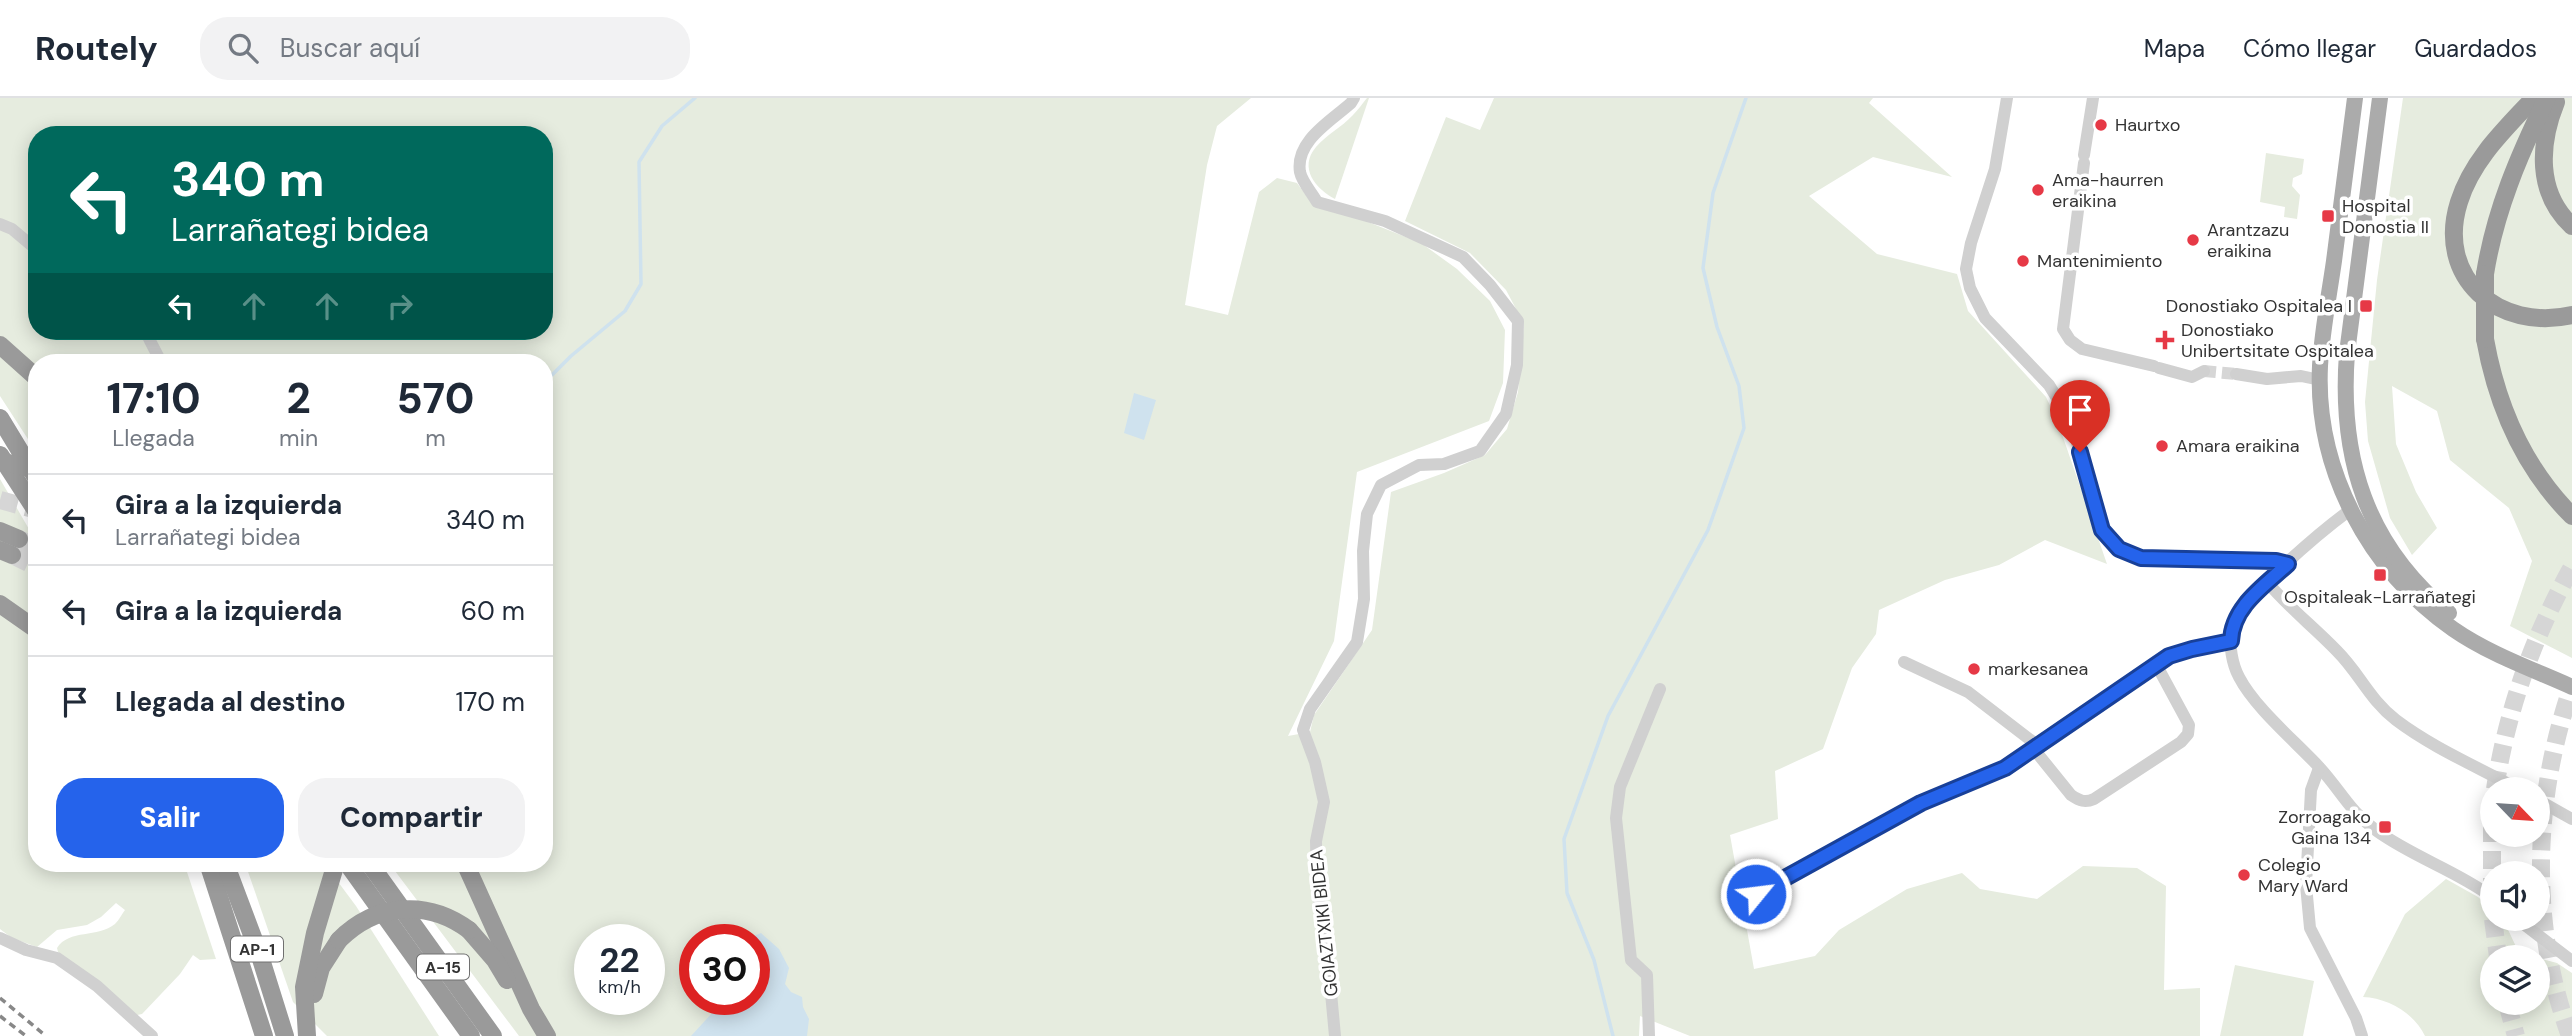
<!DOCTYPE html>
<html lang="es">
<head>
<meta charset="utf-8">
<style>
	:root { --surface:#fff; --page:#f2f2f3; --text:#1f2937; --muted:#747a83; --line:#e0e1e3; --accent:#2563eb }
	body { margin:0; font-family:"DM Sans",sans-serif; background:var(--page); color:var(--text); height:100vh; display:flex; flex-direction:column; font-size:26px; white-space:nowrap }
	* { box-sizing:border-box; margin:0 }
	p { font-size:23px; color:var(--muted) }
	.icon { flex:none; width:38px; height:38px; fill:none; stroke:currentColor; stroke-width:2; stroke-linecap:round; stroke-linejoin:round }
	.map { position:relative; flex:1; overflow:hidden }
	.panel { position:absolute; left:28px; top:256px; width:525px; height:518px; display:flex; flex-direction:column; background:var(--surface); border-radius:28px; box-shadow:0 4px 18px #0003 }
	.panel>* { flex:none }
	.banner { position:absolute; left:28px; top:28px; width:525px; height:214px; border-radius:28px; box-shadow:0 4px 18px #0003; background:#00695c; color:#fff; overflow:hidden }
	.needle { width:46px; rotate:115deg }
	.tools { position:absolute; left:2480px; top:679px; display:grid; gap:14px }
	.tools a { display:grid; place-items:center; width:70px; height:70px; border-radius:50%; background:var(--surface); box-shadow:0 4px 18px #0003; font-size:35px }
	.speed { position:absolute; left:574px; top:826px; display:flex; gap:14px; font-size:35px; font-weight:700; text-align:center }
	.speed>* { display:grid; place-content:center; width:91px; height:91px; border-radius:50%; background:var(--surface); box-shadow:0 4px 18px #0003; line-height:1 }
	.speed small { font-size:18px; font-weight:400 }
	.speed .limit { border:10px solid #d22; background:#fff; color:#111 }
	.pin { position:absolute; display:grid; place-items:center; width:60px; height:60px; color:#fff; margin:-72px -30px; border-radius:50% 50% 50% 0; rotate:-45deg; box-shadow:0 0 7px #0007 }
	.pin .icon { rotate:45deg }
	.me { position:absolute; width:77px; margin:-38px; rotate:61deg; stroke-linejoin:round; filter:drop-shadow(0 0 5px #0008) }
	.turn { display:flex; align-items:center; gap:24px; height:147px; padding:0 28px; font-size:32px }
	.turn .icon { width:91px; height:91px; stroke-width:2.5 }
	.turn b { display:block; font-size:49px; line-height:60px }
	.lanes { display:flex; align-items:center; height:66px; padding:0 28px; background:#0003; justify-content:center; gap:35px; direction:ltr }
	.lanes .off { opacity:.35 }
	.eta { display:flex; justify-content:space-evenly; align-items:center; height:119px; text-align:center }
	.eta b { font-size:42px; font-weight:800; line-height:49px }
	.action { display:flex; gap:14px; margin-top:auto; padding:14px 28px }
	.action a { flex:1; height:80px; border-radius:28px; background:var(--accent); color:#fff; font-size:28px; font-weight:800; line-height:80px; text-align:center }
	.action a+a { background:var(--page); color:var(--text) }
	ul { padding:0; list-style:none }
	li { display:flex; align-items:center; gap:21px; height:91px; padding:0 28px; border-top:2px solid var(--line) }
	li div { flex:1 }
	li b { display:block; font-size:26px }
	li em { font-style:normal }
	header { display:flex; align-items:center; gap:42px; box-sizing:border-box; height:98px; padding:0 35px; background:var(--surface); border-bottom:2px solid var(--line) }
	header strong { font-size:33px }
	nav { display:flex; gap:38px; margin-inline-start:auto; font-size:24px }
	.search { width:490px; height:63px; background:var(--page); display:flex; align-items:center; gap:18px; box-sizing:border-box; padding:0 24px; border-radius:28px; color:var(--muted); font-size:26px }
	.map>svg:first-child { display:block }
</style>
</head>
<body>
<header>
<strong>Routely</strong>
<div class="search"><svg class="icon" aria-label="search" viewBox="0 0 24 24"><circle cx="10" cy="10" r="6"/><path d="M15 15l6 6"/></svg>Buscar aquí</div>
<nav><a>Mapa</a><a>Cómo llegar</a><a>Guardados</a></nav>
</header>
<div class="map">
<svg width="2572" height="938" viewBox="0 0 2572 938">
	<rect width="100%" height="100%" fill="#fff"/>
	<g fill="#e6ecdf" fill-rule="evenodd">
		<path d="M 0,0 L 1251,0 L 1217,28 L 1207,67 L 1185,207 L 1228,217 L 1259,94 L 1277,80 L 1297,85 L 1313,107 L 1363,122 L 1421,145 L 1457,171 L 1490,203 L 1505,232 L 1503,285 L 1489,323 L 1357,374 L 1334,543 L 1288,638 L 1310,634 L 1314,617 L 1372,532 L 1391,394 L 1444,375 L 1485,357 L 1507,331 L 1518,294 L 1524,226 L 1506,192 L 1470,155 L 1405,123 L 1446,19 L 1480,32 L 1494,0 L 1873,0 L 1869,5 L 1952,79 L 1873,59 L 1809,98 L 1877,156 L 1957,176 L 1968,213 L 2046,299 L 2057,322 L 2107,466 L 2045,442 L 1999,467 L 1945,482 L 1879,512 L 1876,536 L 1852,570 L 1823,651 L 1775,673 L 1778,721 L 1730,737 L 1754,871 L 1815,858 L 1839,832 L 1907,791 L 1962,775 L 1980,791 L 2037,801 L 2083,768 L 2137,770 L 2166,788 L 2164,892 L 2200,890 L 2200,938 L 1690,938 L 1640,918 L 1639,938 L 519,938 L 389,765 L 544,765 L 544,264 L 165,264 L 150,233 L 544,233 L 544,37 L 37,37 L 37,233 L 137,233 L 157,264 L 37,264 L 37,355 L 0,298 ZM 590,842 L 649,842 L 649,901 L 590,901 ZM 695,842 L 754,842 L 754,901 L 695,901 Z"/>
		<path d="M 1367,0 L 1369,0 L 1335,101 C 1316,91 1298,70 1316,49 C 1326,37 1342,29 1353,17 C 1358,12 1362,6 1367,0 Z"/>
		<path d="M 2403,0 L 2572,0 L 2572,560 L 2510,528 L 2532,463 L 2509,410 L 2450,362 L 2437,313 L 2392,288 L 2396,346 L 2416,394 L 2437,430 L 2412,457 L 2390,420 L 2368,343 L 2365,304 L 2377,182 Z"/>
		<path d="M 2266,55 L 2304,61 L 2302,76 L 2293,80 L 2292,88 L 2300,97 L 2297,121 L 2284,119 L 2285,109 L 2260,104 Z"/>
		<path d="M 0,381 L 37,445 L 37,765 L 184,765 L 216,861 L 200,862 L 193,857 L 180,876 L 142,916 L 137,917 L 58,854 L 57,850 C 69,831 98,840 115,826 C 119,822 122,816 125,812 L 116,805 L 101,819 L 87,827 L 57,832 L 37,849 L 12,840 L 0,831 Z"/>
		<path d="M 245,765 L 324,765 L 356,808 L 439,938 L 327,938 L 293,904 Z"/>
		<path d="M 2446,781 L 2478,799 L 2492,811 L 2492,821 L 2503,821 L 2519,855 L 2534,859 L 2492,859 L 2492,905 L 2538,905 L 2538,860 L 2557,865 L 2572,875 L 2572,938 L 2425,938 C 2414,915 2388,900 2363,899 L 2405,816 Z"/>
		<path d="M 2235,867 L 2314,883 L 2303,938 L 2220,938 Z"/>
	</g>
	<g fill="#cfe2ee">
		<path d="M 1134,295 L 1156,302 L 1144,342 L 1124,335 Z"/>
		<path d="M 761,835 L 779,851 L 789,870 L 785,886 L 791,894 L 802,899 L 803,909 L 809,921 L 807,938 L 691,938 L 725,901 L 754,901 L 754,842 L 749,840 Z"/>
	</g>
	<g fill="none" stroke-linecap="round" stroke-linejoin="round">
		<g stroke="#cfe2ee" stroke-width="3.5">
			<path d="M 544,285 L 571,258 L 625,213 L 641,186 L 639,64 L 662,28 L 695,0"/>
			<path d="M 1613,938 L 1594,862 L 1567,795 L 1564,741 L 1608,618 L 1708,432 L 1744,330 L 1739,288 L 1717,229 L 1703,170 L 1713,95 L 1746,0"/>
		</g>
		<path stroke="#d6d6d6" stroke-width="12" stroke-dasharray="12 6" stroke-linecap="butt" d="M 2204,273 L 2236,276"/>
		<g stroke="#d6d6d6" stroke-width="18" stroke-dasharray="18 9" stroke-linecap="butt">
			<path d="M 0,402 L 37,412"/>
			<path d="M 19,441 L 37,450"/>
			<path d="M 12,457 L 37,469"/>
			<path d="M 2495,691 C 2507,612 2533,539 2572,469"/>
			<path d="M 2492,726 L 2492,807"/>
			<path d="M 2493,821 L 2498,859"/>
			<path d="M 2507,905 L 2516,938"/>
			<path d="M 2570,938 C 2529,825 2533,702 2572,588"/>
		</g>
		<g stroke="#d0d0d0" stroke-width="12">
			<path d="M 2007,0 L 1995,71 L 1971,145 L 1966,171 L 1970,190 L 1985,220 L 2049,287 L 2060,305 L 2074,334 L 2102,432 L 2119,451 L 2141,460 L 2276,463 L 2288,466"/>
			<path d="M 2084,57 L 2093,0"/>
			<path d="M 2084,65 L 2063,231 L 2070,242 L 2082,251 L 2154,268"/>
			<path d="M 0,126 L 12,131 L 37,152"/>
			<path d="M 145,233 L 161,264"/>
			<path d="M 2159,270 L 2192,279 L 2204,273"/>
			<path d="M 2236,276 L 2267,281 L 2301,278 L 2320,282"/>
			<path d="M 2350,412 C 2323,432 2237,503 2231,532 C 2229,547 2232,566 2239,579 C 2255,610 2296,644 2320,670 C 2341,693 2350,714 2377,733 C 2413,759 2457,773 2492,799"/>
			<path d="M 2268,485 C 2289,510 2314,529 2337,553 C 2360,576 2369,601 2396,622 C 2433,650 2478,669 2518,691"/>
			<path d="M 1904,564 L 1968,594 L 2037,647"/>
			<path d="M 2033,650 L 2071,697 C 2080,703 2085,705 2094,701 L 2181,644 L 2188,636 L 2189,627 L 2156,566"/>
			<path d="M 2319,670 L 2311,692 L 2306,787 L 2310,830 L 2356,920 L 2362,938"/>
			<path d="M 2538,702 L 2572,721"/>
			<path d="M 1756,796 L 1921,705 L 2005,670 L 2169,558 L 2192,550 L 2231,543"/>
			<path d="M 2517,821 L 2572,863"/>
			<path d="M 0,840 L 26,852 L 57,860 L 97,888 L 152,938"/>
			<path d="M 1335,938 L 1326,841 L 1317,791 L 1316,743 L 1324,704 L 1315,664 L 1303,632 L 1310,611 L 1357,544 L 1364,501 L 1363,453 L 1367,416 L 1381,387 L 1419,367 L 1444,366 L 1480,353 L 1506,316 L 1517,267 L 1518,223 L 1490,187 L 1463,159 L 1385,123 L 1317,104 C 1312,95 1302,84 1300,74 C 1295,43 1331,23 1351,5 L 1354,0"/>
			<path d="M 1649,938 L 1647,877 L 1631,862 L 1616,720 L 1620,689 L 1660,591"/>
		</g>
		<g stroke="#ababab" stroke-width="16">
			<path d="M 2355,0 C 2348,54 2341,109 2334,163 C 2329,198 2322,233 2320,268 C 2315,372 2369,472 2453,531 C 2489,556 2532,571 2572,589"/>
			<path d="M 2380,0 L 2347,255 C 2339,360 2366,447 2449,515"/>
		</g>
		<g stroke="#9a9a9a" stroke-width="18">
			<path d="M 2534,0 C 2505,31 2472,62 2459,104 C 2435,180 2499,234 2572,217"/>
			<path d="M 2556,4 C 2539,46 2536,95 2572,128"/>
			<path d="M 2485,176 C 2495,113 2519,57 2547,0"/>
			<path d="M 2485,241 C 2497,308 2523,369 2572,418"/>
			<path d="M 0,247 L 37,280"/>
			<path d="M 0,320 L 37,381"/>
			<path d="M 0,433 L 19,441"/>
			<path d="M 0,452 L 12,457"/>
			<path d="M 0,506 L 37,532"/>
			<path d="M 208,765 L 264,938"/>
			<path d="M 225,765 L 260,858 L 285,938"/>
			<path d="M 347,765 L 471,938"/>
			<path d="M 369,765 L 493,938"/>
			<path d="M 465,765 L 531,911 L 547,938"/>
			<path d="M 469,832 L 495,862 L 507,882"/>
			<path d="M 314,896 L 321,870 L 339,842"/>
			<path d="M 307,938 L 304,889 L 315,835 L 336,765"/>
		</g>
		<g stroke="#888" stroke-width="3.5" stroke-dasharray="7 5" stroke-linecap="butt">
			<path d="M 0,900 L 46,938"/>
			<path d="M 0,918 L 26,938"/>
		</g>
		<g stroke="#9a9a9a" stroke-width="18">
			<path d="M 2485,176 L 2485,241"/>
			<path d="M 0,357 L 37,414"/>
			<path d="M 0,363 L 37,372"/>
			<path d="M 339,842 C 376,805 427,801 469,832"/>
		</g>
	</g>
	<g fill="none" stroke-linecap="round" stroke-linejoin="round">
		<g stroke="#184099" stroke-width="18">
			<path id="route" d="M 1756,796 L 1921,705 L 2005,670 L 2169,558 L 2192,551 L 2231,543 C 2232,509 2264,488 2288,466 L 2276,463 L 2141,460 L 2119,451 L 2102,432 L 2080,354"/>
		</g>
		<use href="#route" stroke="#2563eb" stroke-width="12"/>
	</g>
	<g fill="#e63946" stroke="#fff" stroke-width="2.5">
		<circle cx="2101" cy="27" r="7"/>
		<circle cx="2038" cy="92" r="7"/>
		<rect x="2321" y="111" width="14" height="14" rx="3.5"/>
		<circle cx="2193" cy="142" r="7"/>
		<circle cx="2023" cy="163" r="7"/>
		<rect x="2359" y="201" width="14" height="14" rx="3.5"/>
		<path d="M2161.5 231.5h7v7h7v7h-7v7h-7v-7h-7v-7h7z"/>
		<circle cx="2162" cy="348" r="7"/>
		<rect x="2373" y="470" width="14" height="14" rx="3.5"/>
		<circle cx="1974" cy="571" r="7"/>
		<rect x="2378" y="722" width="14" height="14" rx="3.5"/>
		<circle cx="2244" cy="777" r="7"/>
	</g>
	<g text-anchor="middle" stroke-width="7" stroke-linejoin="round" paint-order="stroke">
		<g fill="#fff" stroke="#707070" stroke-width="2">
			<rect x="231" y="838.5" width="52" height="25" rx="5"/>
			<rect x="417" y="856.5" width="52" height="25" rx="5"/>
		</g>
		<g font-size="16" font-weight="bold" fill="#333">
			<text x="257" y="857">AP-1</text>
			<text x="443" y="875">A-15</text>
		</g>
		<g font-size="18" fill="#333" stroke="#fff" text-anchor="start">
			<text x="2115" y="33">Haurtxo</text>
			<text x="2052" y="88">Ama-haurren<tspan x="2052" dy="21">eraikina</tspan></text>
			<text x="2342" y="114">Hospital<tspan x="2342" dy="21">Donostia II</tspan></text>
			<text x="2207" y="138">Arantzazu<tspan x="2207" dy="21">eraikina</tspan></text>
			<text x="2037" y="169">Mantenimiento</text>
			<text x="2352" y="214" text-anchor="end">Donostiako Ospitalea I</text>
			<text x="2181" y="238">Donostiako<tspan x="2181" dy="21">Unibertsitate Ospitalea</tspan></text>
			<text x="2176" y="354">Amara eraikina</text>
			<text x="2380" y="505" text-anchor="middle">Ospitaleak-Larrañategi</text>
			<text x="1988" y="577">markesanea</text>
			<text x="2371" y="725" text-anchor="end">Zorroagako<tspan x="2371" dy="21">Gaina 134</tspan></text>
			<text x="2258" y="773">Colegio<tspan x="2258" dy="21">Mary Ward</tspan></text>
		</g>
		<g font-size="18" fill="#333" stroke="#fff">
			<text transform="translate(1324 825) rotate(-96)" y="6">GOIAZTXIKI BIDEA</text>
		</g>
	</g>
</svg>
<div class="tools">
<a><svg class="needle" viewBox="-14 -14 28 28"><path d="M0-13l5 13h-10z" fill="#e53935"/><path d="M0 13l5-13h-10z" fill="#747a83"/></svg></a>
<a><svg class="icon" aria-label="sound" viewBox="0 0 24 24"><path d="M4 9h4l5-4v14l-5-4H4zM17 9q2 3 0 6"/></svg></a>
<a><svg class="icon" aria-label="layers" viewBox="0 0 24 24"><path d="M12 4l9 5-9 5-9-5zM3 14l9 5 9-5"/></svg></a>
</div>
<div class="speed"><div>22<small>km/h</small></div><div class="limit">30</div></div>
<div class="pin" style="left:2080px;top:354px;background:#d93025"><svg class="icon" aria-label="arrive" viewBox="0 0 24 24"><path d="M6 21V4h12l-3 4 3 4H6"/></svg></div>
<svg class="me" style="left:1756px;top:796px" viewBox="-20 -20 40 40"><circle r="17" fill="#2563eb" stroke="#fff" stroke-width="3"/><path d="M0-11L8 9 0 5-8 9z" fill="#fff"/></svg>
<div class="banner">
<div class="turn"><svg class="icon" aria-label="left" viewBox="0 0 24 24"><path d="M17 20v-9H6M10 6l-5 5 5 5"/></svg><div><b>340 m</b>Larrañategi bidea</div></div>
<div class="lanes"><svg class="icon" aria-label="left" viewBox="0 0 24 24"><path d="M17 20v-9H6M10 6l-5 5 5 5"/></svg><svg class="icon off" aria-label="ahead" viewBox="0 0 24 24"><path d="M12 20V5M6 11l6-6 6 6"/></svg><svg class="icon off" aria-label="ahead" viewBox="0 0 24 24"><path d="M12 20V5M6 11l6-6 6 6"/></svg><svg class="icon off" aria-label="right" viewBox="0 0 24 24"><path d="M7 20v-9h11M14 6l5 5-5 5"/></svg></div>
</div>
<section class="panel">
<div class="eta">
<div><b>17:10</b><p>Llegada</p></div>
<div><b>2</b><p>min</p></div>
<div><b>570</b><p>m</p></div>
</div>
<ul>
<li><svg class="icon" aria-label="left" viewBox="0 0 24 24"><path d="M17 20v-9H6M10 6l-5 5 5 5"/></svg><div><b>Gira a la izquierda</b><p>Larrañategi bidea</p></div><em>340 m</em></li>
<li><svg class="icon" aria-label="left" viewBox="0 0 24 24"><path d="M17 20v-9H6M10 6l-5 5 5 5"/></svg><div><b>Gira a la izquierda</b></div><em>60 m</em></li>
<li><svg class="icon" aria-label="arrive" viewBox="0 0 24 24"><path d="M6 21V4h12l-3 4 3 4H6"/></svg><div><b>Llegada al destino</b></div><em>170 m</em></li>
</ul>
<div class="action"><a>Salir</a><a>Compartir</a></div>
</section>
</div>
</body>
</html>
